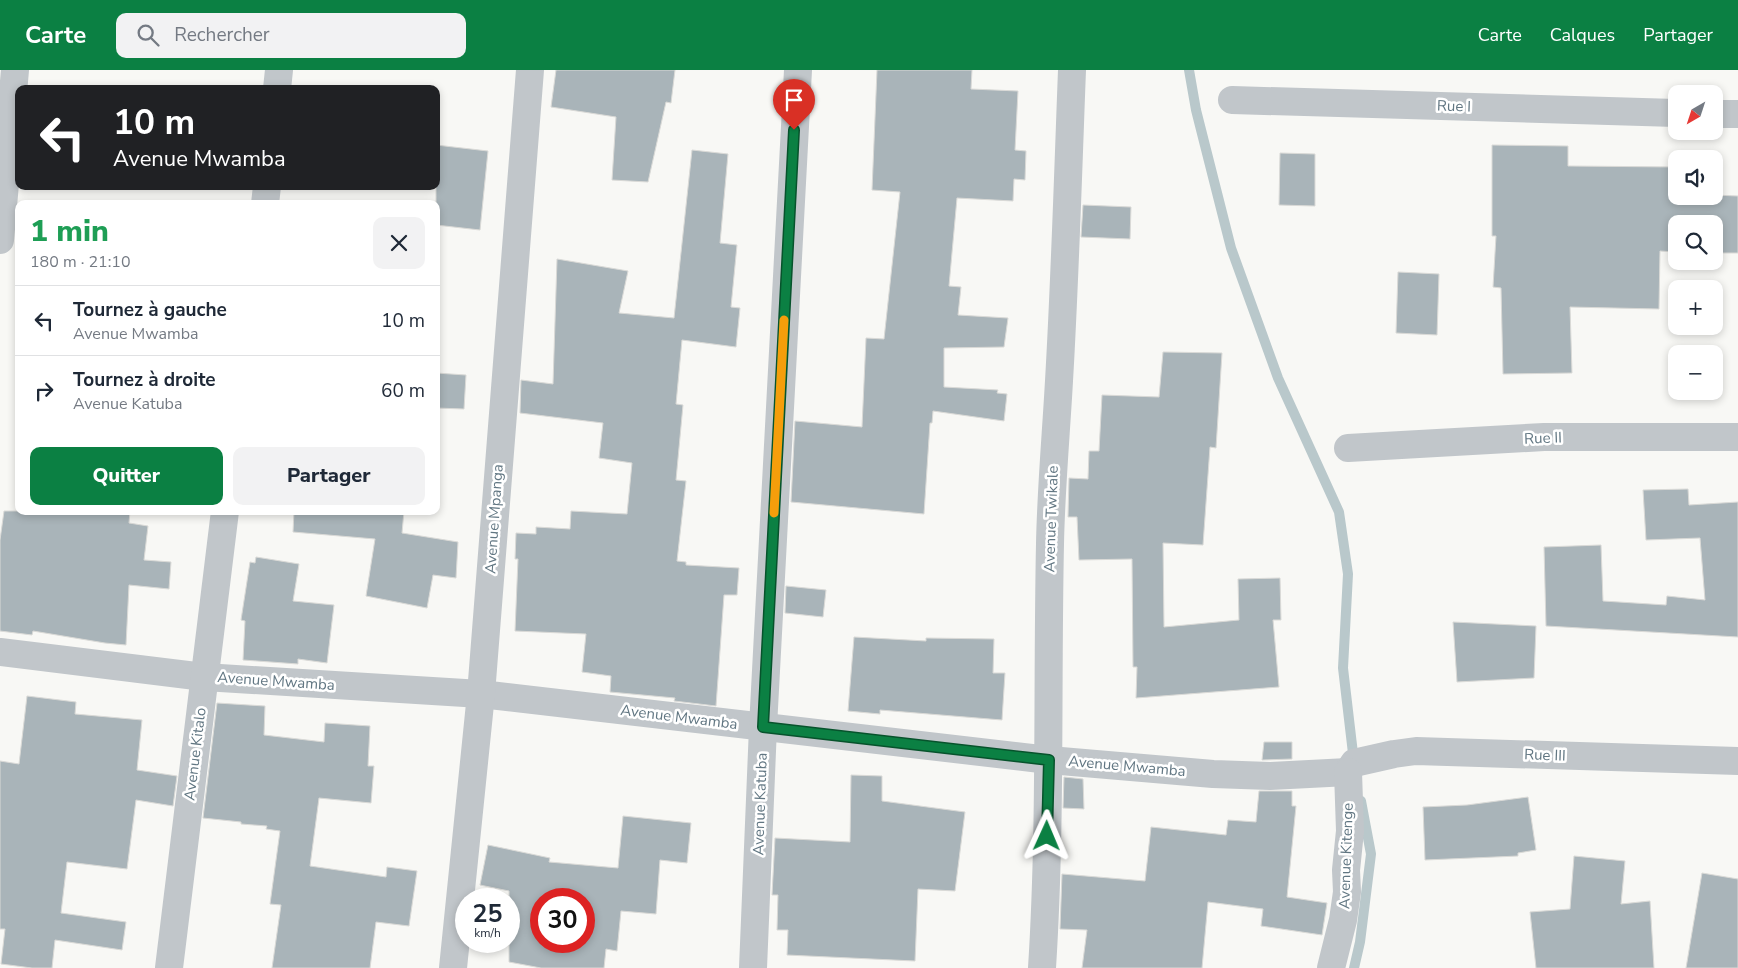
<!DOCTYPE html>
<html lang="fr">
<head>
<meta charset="utf-8">
<style>
	:root { --surface:#fff; --page:#f2f2f3; --text:#1f2937; --muted:#747a83; --line:#e0e1e3; --accent:#0b8043 }
	body { margin:0; font-family:"Nunito Sans",sans-serif; background:var(--page); color:var(--text); height:100vh; display:flex; flex-direction:column; font-size:19px; white-space:nowrap }
	* { box-sizing:border-box; margin:0 }
	p { font-size:16px; color:var(--muted) }
	.icon { flex:none; width:28px; height:28px; fill:none; stroke:currentColor; stroke-width:2; stroke-linecap:round; stroke-linejoin:round }
	.map { position:relative; flex:1; overflow:hidden }
	.panel { position:absolute; left:15px; top:130px; width:425px; height:315px; display:flex; flex-direction:column; background:var(--surface); border-radius:10px; box-shadow:0 2px 8px #0003 }
	.panel>* { flex:none }
	.top-card { position:absolute; left:15px; top:15px; width:425px; height:105px; border-radius:10px; box-shadow:0 2px 8px #0003; background:#202124; color:#fff; overflow:hidden }
	.needle { width:32px; rotate:219deg }
	.buttons { position:absolute; left:1668px; top:15px; display:grid; gap:10px }
	.buttons a { display:grid; place-items:center; width:55px; height:55px; border-radius:10px; background:var(--surface); box-shadow:0 2px 8px #0003; font-size:25px }
	.speed { position:absolute; left:455px; top:818px; display:flex; gap:10px; font-size:25px; font-weight:700; text-align:center }
	.speed>* { display:grid; place-content:center; width:65px; height:65px; border-radius:50%; background:var(--surface); box-shadow:0 2px 8px #0003; line-height:1 }
	.speed small { font-size:12px; font-weight:400 }
	.speed .limit { border:8px solid #d22; background:#fff; color:#111 }
	.pin { position:absolute; display:grid; place-items:center; width:42px; height:42px; color:#fff; margin:-51px -21px; border-radius:50% 50% 50% 0; rotate:-45deg; box-shadow:0 0 5px #0007 }
	.pin .icon { rotate:45deg }
	.me { position:absolute; width:55px; margin:-28px; rotate:1deg; stroke-linejoin:round; filter:drop-shadow(0 0 4px #0008) }
	.turn { display:flex; align-items:center; gap:18px; height:105px; padding:0 15px; font-size:22px }
	.turn .icon { width:65px; height:65px; stroke-width:2.5 }
	.turn b { display:block; font-size:35px; line-height:42px }
	.round { display:grid; place-items:center; flex:none; width:52px; height:52px; border-radius:10px; background:var(--page) }
	.summary { display:flex; align-items:center; justify-content:space-between; height:85px; padding:0 15px }
	h1 { font-size:30px; font-weight:800; line-height:38px; color:#1e9e55 }
	.button { display:flex; gap:10px; margin-top:auto; padding:10px 15px }
	.button a { flex:1; height:58px; border-radius:10px; background:var(--accent); color:#fff; font-size:20px; font-weight:800; line-height:58px; text-align:center }
	.button a+a { background:var(--page); color:var(--text) }
	ul { padding:0; list-style:none }
	li { display:flex; align-items:center; gap:15px; height:70px; padding:0 15px; border-top:1px solid var(--line) }
	li div { flex:1 }
	li b { display:block; font-size:19px }
	li em { font-style:normal }
	header { display:flex; align-items:center; gap:30px; box-sizing:border-box; height:70px; padding:0 25px; background:var(--accent); color:#fff }
	header strong { font-size:24px }
	nav { display:flex; gap:28px; margin-inline-start:auto; font-size:18px }
	.search { width:350px; height:45px; background:var(--page); display:flex; align-items:center; gap:12px; box-sizing:border-box; padding:0 18px; border-radius:10px; color:var(--muted); font-size:19px }
	.map>svg:first-child { display:block }
</style>
</head>
<body>
<header>
<strong>Carte</strong>
<div class="search"><svg class="icon" aria-label="search" viewBox="0 0 24 24"><circle cx="10" cy="10" r="6"/><path d="M15 15l6 6"/></svg>Rechercher</div>
<nav><a>Carte</a><a>Calques</a><a>Partager</a></nav>
</header>
<div class="map">
<svg width="1738" height="898" viewBox="0 0 1738 898">
	<rect width="100%" height="100%" fill="#f8f8f5"/>
	<g fill="none" stroke-linecap="round" stroke-linejoin="round">
		<g stroke="#b9c8cb" stroke-width="10">
			<path d="M 1189,0 L 1196,40 L 1231,178 L 1278,308 L 1339,442 L 1348,504 L 1343,598 L 1354,692"/>
			<path d="M 1354,898 L 1360,872 L 1371,784 L 1361,731"/>
		</g>
	</g>
	<g fill="#a9b4b9" stroke="#dadad7" fill-rule="evenodd">
		<path d="M 556,0 L 675,0 L 671,33 L 666,32 L 648,112 L 612,110 L 616,47 L 551,37 Z"/>
		<path d="M 877,0 L 972,0 L 971,19 L 1018,21 L 1015,80 L 1026,81 L 1025,110 L 1014,109 L 1013,131 L 957,128 L 949,216 L 961,217 L 958,245 L 1008,248 L 1004,277 L 944,278 L 944,317 L 998,320 L 997,323 L 1007,324 L 1004,351 L 933,341 L 932,353 L 930,353 L 924,444 L 791,432 L 795,351 L 862,357 L 866,268 L 884,269 L 900,122 L 872,120 Z"/>
		<path d="M 436,75 L 488,81 L 480,160 L 436,155 Z"/>
		<path d="M 1492,75 L 1568,76 L 1568,96 L 1676,97 L 1676,126 L 1714,126 L 1714,125 L 1738,126 L 1738,183 L 1714,183 L 1714,154 L 1676,154 L 1676,182 L 1660,181 L 1659,239 L 1570,237 L 1572,303 L 1503,304 L 1501,218 L 1493,217 L 1496,166 L 1492,166 Z"/>
		<path d="M 692,80 L 728,84 L 720,173 L 737,175 L 731,237 L 740,238 L 736,277 L 682,270 L 676,334 L 683,335 L 676,410 L 686,411 L 677,491 L 686,492 L 686,495 L 739,498 L 737,525 L 724,525 L 716,636 L 674,631 L 675,628 L 610,622 L 611,606 L 582,602 L 586,564 L 515,561 L 518,489 L 515,489 L 516,463 L 536,464 L 536,457 L 570,459 L 571,441 L 627,444 L 632,393 L 599,388 L 603,353 L 520,343 L 521,310 L 553,314 L 557,189 L 628,201 L 619,243 L 674,248 Z"/>
		<path d="M 1280,83 L 1315,84 L 1315,136 L 1279,135 Z"/>
		<path d="M 1083,135 L 1131,137 L 1130,169 L 1081,167 Z"/>
		<path d="M 1398,202 L 1439,204 L 1437,265 L 1396,263 Z"/>
		<path d="M 1163,282 L 1222,283 L 1216,378 L 1210,377 L 1203,475 L 1163,473 L 1164,557 L 1239,550 L 1238,509 L 1280,508 L 1281,550 L 1273,550 L 1279,617 L 1136,628 L 1137,597 L 1133,597 L 1132,489 L 1079,490 L 1077,447 L 1068,447 L 1069,408 L 1088,409 L 1089,381 L 1099,381 L 1102,325 L 1159,327 Z"/>
		<path d="M 436,303 L 466,305 L 464,339 L 436,338 Z"/>
		<path d="M 1688,419 L 1689,435 L 1738,432 L 1738,567 L 1546,556 L 1544,477 L 1601,475 L 1603,531 L 1666,535 L 1667,526 L 1705,530 L 1700,468 L 1646,470 L 1643,420 Z"/>
		<path d="M 4,441 L 130,441 L 129,453 L 148,456 L 144,490 L 171,492 L 169,519 L 129,515 L 126,575 L 105,573 L 33,561 L 32,565 L 0,561 L 0,470 Z"/>
		<path d="M 294,441 L 404,441 L 402,463 L 458,472 L 456,508 L 433,505 L 427,538 L 366,526 L 375,469 L 293,462 Z"/>
		<path d="M 256,487 L 299,494 L 293,531 L 334,535 L 327,593 L 298,589 L 298,594 L 243,590 L 245,551 L 241,550 L 250,492 L 255,493 Z"/>
		<path d="M 786,516 L 826,520 L 823,547 L 785,543 Z"/>
		<path d="M 1453,552 L 1536,556 L 1534,608 L 1457,612 Z"/>
		<path d="M 854,567 L 926,571 L 926,568 L 994,569 L 993,603 L 1005,603 L 1002,650 L 880,640 L 880,644 L 848,641 Z"/>
		<path d="M 27,626 L 76,632 L 75,644 L 142,650 L 137,700 L 177,706 L 173,736 L 136,730 L 127,799 L 67,792 L 61,843 L 126,852 L 122,880 L 55,870 L 52,898 L 32,898 L 1,894 L 5,859 L 0,859 L 0,691 L 19,694 Z"/>
		<path d="M 217,633 L 265,636 L 264,665 L 324,672 L 325,653 L 370,656 L 368,696 L 374,696 L 371,733 L 319,728 L 310,796 L 386,807 L 387,797 L 417,801 L 409,856 L 376,852 L 370,898 L 272,898 L 281,835 L 270,834 L 280,761 L 266,759 L 267,756 L 241,754 L 241,752 L 203,748 Z"/>
		<path d="M 1264,672 L 1292,672 L 1292,689 L 1262,690 Z"/>
		<path d="M 851,705 L 882,706 L 882,731 L 965,742 L 955,821 L 918,819 L 915,891 L 787,885 L 788,860 L 777,860 L 778,825 L 772,825 L 775,768 L 850,772 Z"/>
		<path d="M 1064,707 L 1083,709 L 1084,739 L 1063,738 Z"/>
		<path d="M 1259,721 L 1292,721 L 1292,736 L 1296,736 L 1287,827 L 1327,833 L 1322,865 L 1261,856 L 1263,839 L 1208,832 L 1202,898 L 1082,898 L 1087,860 L 1060,859 L 1062,804 L 1145,811 L 1151,757 L 1226,765 L 1228,750 L 1256,752 Z"/>
		<path d="M 1528,727 L 1536,780 L 1518,783 L 1518,786 L 1425,790 L 1423,737 L 1467,735 Z"/>
		<path d="M 623,746 L 691,753 L 687,793 L 660,790 L 656,844 L 621,841 L 617,881 L 606,879 L 604,898 L 541,898 L 509,892 L 509,821 L 480,815 L 488,775 L 550,788 L 549,792 L 618,798 ZM 541,829 L 584,829 L 584,871 L 541,871 Z"/>
		<path d="M 1574,786 L 1625,791 L 1621,834 L 1650,831 L 1654,898 L 1536,898 L 1530,842 L 1570,839 Z"/>
		<path d="M 1702,803 L 1738,809 L 1738,898 L 1686,898 Z"/>
	</g>
	<g fill="none" stroke-linecap="round" stroke-linejoin="round">
		<g stroke="#c1c6ca" stroke-width="28">
			<path d="M 277,19 L 279,0"/>
			<path d="M 1232,30 L 1676,43"/>
			<path d="M 1714,44 L 1738,44"/>
			<path d="M 265,134 L 267,116"/>
			<path d="M 0,170 L 15,0"/>
			<path d="M 1348,378 L 1544,367 L 1738,367"/>
			<path d="M 0,582 L 204,607 L 481,624 L 1049,690 L 1213,704 L 1270,706 L 1348,702"/>
			<path d="M 1348,702 L 1354,693 L 1394,684 L 1416,681 L 1738,691"/>
			<path d="M 169,898 L 225,441"/>
			<path d="M 453,898 L 481,624 L 530,0"/>
			<path d="M 753,898 L 763,657 L 798,0"/>
			<path d="M 1042,898 C 1051,757 1047,615 1050,474 C 1051,419 1056,365 1059,311 C 1065,208 1068,104 1072,0"/>
			<path d="M 1331,898 L 1343,850 L 1347,822 L 1346,800 L 1350,761 L 1348,702"/>
		</g>
	</g>
	<g fill="none" stroke-linecap="round" stroke-linejoin="round">
		<g stroke="#07532c" stroke-width="12">
			<path id="route" d="M 794,60 L 763,657 L 1049,690 L 1047,766"/>
		</g>
		<use href="#route" stroke="#0b8043" stroke-width="9"/>
		<path stroke="#f59e0b" stroke-width="9" d="M 774,443 L 784,250"/>
	</g>
	<g text-anchor="middle" stroke-width="5" stroke-linejoin="round" paint-order="stroke">
		<g font-size="15" fill="#617682" stroke="#fff">
			<text transform="translate(1454 36) rotate(2)" y="5">Rue I</text>
			<text transform="translate(1543 368) rotate(-2)" y="5">Rue II</text>
			<text transform="translate(494 449) rotate(-86)" y="5">Avenue Mpanga</text>
			<text transform="translate(1051 449) rotate(-88)" y="5">Avenue Twikale</text>
			<text transform="translate(276 611) rotate(4)" y="5">Avenue Mwamba</text>
			<text transform="translate(679 647) rotate(7)" y="5">Avenue Mwamba</text>
			<text transform="translate(195 684) rotate(-83)" y="5">Avenue Kitalo</text>
			<text transform="translate(1545 685) rotate(2)" y="5">Rue III</text>
			<text transform="translate(1127 696) rotate(5)" y="5">Avenue Mwamba</text>
			<text transform="translate(760 734) rotate(-88)" y="5">Avenue Katuba</text>
			<text transform="translate(1346 786) rotate(-88)" y="5">Avenue Kitenge</text>
		</g>
	</g>
</svg>
<div class="buttons">
<a><svg class="needle" viewBox="-14 -14 28 28"><path d="M0-13l5 13h-10z" fill="#e53935"/><path d="M0 13l5-13h-10z" fill="#747a83"/></svg></a>
<a><svg class="icon" aria-label="sound" viewBox="0 0 24 24"><path d="M4 9h4l5-4v14l-5-4H4zM17 9q2 3 0 6"/></svg></a>
<a><svg class="icon" aria-label="search" viewBox="0 0 24 24"><circle cx="10" cy="10" r="6"/><path d="M15 15l6 6"/></svg></a>
<a>+</a>
<a>−</a>
</div>
<div class="speed"><div>25<small>km/h</small></div><div class="limit">30</div></div>
<div class="pin" style="left:794px;top:60px;background:#d93025"><svg class="icon" aria-label="arrive" viewBox="0 0 24 24"><path d="M6 21V4h12l-3 4 3 4H6"/></svg></div>
<svg class="me" style="left:1047px;top:766px" viewBox="-20 -20 40 40"><path d="M0-17L14 15 0 8-14 15z" fill="#0b8043" stroke="#fff" stroke-width="4"/></svg>
<div class="top-card">
<div class="turn"><svg class="icon" aria-label="left" viewBox="0 0 24 24"><path d="M17 20v-9H6M10 6l-5 5 5 5"/></svg><div><b>10 m</b>Avenue Mwamba</div></div>
</div>
<section class="panel">
<div class="summary"><div><h1>1 min</h1><p>180 m · 21:10</p></div><a class="round"><svg class="icon" aria-label="close" viewBox="0 0 24 24"><path d="M6 6l12 12M18 6L6 18"/></svg></a></div>
<ul>
<li><svg class="icon" aria-label="left" viewBox="0 0 24 24"><path d="M17 20v-9H6M10 6l-5 5 5 5"/></svg><div><b>Tournez à gauche</b><p>Avenue Mwamba</p></div><em>10 m</em></li>
<li><svg class="icon" aria-label="right" viewBox="0 0 24 24"><path d="M7 20v-9h11M14 6l5 5-5 5"/></svg><div><b>Tournez à droite</b><p>Avenue Katuba</p></div><em>60 m</em></li>
</ul>
<div class="button"><a>Quitter</a><a>Partager</a></div>
</section>
</div>
</body>
</html>
